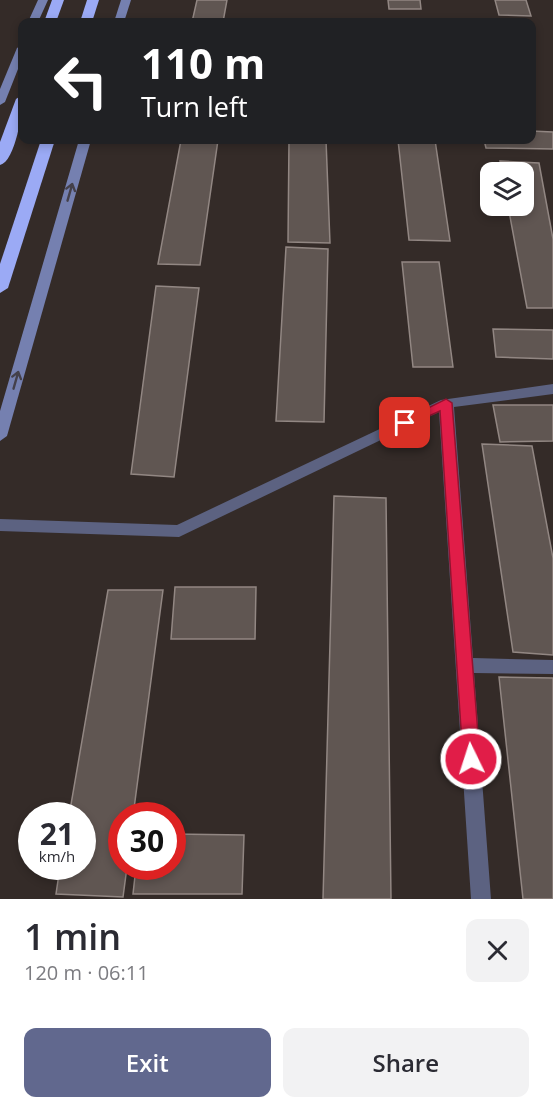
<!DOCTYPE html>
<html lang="en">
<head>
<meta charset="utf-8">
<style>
	:root { --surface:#fff; --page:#f2f2f3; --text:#2b2b33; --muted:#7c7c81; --accent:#61688e }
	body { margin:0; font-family:"Open Sans",sans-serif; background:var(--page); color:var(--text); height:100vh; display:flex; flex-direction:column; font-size:22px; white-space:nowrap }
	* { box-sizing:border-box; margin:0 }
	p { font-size:20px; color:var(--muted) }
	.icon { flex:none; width:33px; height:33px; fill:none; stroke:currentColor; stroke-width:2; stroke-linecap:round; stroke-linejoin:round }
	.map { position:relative; height:899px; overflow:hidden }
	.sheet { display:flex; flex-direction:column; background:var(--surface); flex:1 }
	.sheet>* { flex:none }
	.banner { position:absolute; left:18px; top:18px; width:518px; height:126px; border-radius:12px; box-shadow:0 3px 9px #0003; background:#202124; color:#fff; overflow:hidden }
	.tools { position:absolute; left:480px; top:162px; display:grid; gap:12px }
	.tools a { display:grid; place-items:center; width:54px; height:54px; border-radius:12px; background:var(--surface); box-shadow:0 3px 9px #0003; font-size:30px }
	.speed { position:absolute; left:18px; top:802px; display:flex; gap:12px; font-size:30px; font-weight:700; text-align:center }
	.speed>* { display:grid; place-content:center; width:78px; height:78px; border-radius:50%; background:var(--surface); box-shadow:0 3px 9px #0003; line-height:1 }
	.speed small { font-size:15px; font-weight:400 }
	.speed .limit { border:9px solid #d22; background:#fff; color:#111 }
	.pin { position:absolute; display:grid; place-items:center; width:51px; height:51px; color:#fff; margin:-26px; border-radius:12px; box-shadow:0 3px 9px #0006 }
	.me { position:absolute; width:66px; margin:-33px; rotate:356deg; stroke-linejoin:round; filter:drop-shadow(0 0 4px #0008) }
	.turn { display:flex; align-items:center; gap:21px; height:126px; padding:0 24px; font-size:27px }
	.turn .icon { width:78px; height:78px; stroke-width:2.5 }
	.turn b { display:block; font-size:42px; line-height:51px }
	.round { display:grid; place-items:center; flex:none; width:63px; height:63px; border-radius:12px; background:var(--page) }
	.head { display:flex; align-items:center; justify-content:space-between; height:102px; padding:0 24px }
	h1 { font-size:36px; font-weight:600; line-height:45px }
	.action { display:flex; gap:12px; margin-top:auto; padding:12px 24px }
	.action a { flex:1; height:69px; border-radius:12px; background:var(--accent); color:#fff; font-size:24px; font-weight:600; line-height:69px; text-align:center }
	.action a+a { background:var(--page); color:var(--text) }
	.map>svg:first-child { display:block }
</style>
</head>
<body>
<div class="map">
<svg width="553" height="899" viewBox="0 0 553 899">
	<rect width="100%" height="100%" fill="#342b28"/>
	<g fill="#605652" stroke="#928783" stroke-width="1.5">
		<path d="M 197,0 L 227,0 L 223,22 L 192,22 Z"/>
		<path d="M 388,0 L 420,0 L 421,9 L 389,9 Z"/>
		<path d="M 495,0 L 526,0 L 531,16 L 499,15 Z"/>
		<path d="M 531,131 L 553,132 L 553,149 L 486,148 L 484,140 L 531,140 Z"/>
		<path d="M 181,140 L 218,140 L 200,265 L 158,264 Z"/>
		<path d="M 289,140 L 326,140 L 330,243 L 288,242 Z"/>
		<path d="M 398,140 L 435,140 L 450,241 L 409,240 Z"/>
		<path d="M 500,161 L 539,163 L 553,239 L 553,308 L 527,308 L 508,206 L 524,206 L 524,172 L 502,172 Z"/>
		<path d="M 286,247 L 328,249 L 324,422 L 276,421 Z"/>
		<path d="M 402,262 L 439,262 L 453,367 L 413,367 Z"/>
		<path d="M 156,286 L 199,288 L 174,477 L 131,474 Z"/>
		<path d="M 493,329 L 553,330 L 553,359 L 496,357 Z"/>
		<path d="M 493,405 L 553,405 L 553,441 L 500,442 Z"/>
		<path d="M 482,444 L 532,446 L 553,558 L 553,655 L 513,652 Z"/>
		<path d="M 334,496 L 386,498 L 391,899 L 323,899 Z"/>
		<path d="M 175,587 L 256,587 L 255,639 L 171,639 Z"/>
		<path d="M 108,590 L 163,590 L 133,816 L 122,816 L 122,867 L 127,867 L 123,897 L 56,894 L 60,867 L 82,867 L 82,816 L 69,816 Z"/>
		<path d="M 499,677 L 553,678 L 553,899 L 523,899 Z"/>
		<path d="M 172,834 L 244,835 L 242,894 L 133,894 L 136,867 L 172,867 Z"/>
	</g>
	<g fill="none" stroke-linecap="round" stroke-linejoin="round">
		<path fill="#5c6281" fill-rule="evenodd" d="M 553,384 L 553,394 L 454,407 L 473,658 L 553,660 L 553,674 L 474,673 L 491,899 L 471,899 L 439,412 L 179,537 L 0,531 L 0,519 L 177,525 L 441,400 Z"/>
		<g fill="#7580b0" fill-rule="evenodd">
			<path d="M 38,0 L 48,0 L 38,22 L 28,22 Z"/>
			<path d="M 121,0 L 131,0 L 124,22 L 114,22 Z"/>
			<path d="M 22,45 L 22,59 L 5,102 L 0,105 L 0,89 L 17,48 Z"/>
			<path d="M 79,140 L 91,140 L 7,436 L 0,441 L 0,411 Z"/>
		</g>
		<g fill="#9baaf5" fill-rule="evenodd">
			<path d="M 52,0 L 64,0 L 56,22 L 44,22 Z"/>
			<path d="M 87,0 L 99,0 L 92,22 L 80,22 Z"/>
			<path d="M 22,95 C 24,109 15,162 0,165 L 0,142 L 16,99 Z"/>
			<path d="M 41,140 L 55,140 L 8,288 L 0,293 L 0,264 Z"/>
		</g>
	</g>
	<defs><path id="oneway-shaft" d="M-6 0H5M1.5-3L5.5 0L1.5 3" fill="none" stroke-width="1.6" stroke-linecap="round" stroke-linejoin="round" transform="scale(1.5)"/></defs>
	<g stroke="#44404a">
		<use href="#oneway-shaft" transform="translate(70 192) rotate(-74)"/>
		<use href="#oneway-shaft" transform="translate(16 380) rotate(-74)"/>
	</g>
	<path fill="#e11d48" stroke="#92132f" stroke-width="1.5" d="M 446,399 L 452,403 L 480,759 L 477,764 L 471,766 L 465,764 L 463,759 L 440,411 L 405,427 L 398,423 Z"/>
</svg>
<div class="tools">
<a><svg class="icon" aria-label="layers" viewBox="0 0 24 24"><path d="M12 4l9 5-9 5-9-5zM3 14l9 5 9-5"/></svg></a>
</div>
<div class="speed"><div>21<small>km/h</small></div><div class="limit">30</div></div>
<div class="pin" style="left:405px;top:423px;background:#d93025"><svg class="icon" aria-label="arrive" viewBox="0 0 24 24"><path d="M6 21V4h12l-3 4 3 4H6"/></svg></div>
<svg class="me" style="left:471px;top:759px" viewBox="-20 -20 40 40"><circle r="17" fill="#e11d48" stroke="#fff" stroke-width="3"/><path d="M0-11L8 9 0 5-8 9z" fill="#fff"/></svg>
<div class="banner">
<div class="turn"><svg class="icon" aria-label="left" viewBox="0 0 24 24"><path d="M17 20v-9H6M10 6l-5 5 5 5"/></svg><div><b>110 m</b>Turn left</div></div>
</div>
</div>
<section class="sheet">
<div class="head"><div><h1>1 min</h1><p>120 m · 06:11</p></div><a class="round"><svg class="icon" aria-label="close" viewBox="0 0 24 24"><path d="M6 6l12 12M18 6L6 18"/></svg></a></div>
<div class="action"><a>Exit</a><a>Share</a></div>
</section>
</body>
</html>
